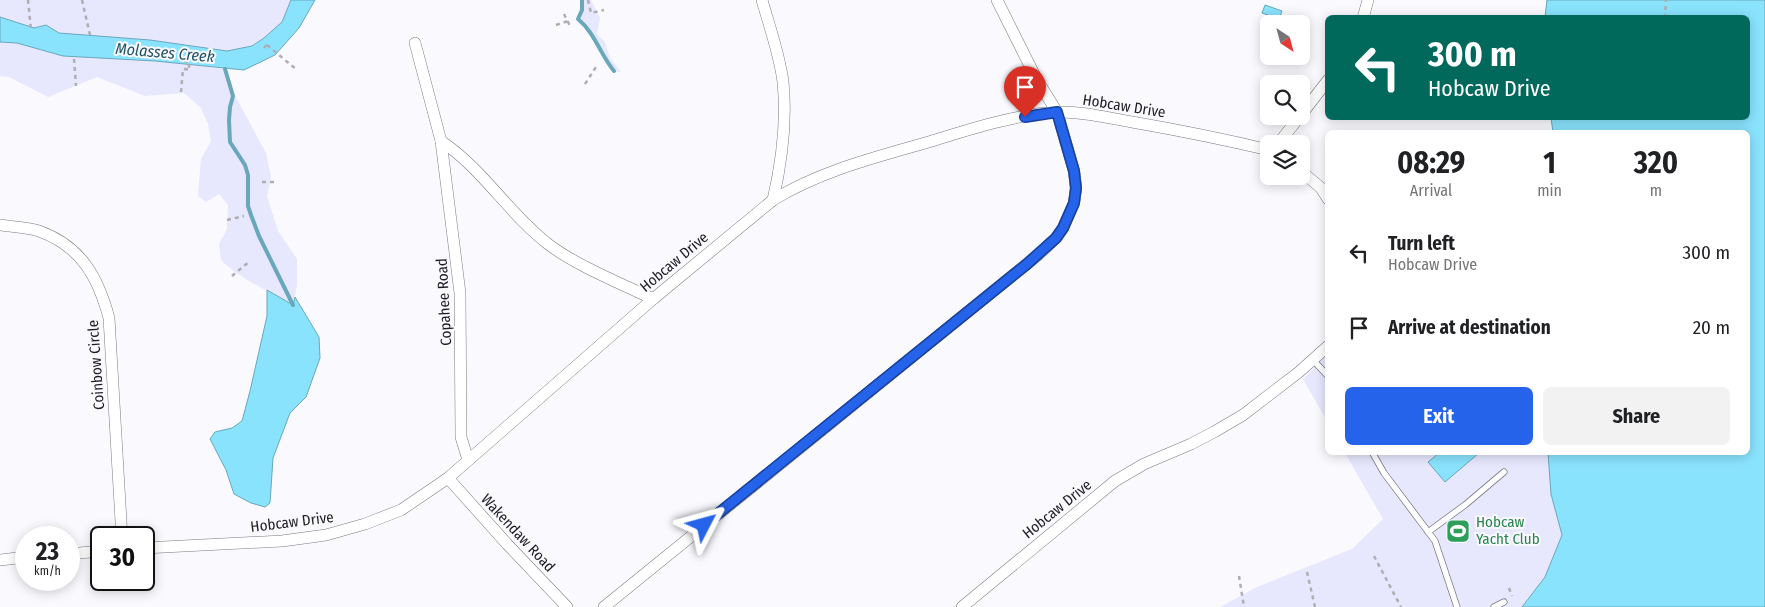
<!DOCTYPE html>
<html lang="en">
<head>
<meta charset="utf-8">
<style>
	:root { --surface:#fff; --page:#f2f2f2; --text:#202124; --muted:#757577; --accent:#2563eb }
	body { margin:0; font-family:"Fira Sans Condensed",sans-serif; background:var(--page); color:var(--text); height:100vh; display:flex; flex-direction:column; font-size:19px; white-space:nowrap }
	* { box-sizing:border-box; margin:0 }
	p { font-size:16px; color:var(--muted) }
	.icon { flex:none; width:28px; height:28px; fill:none; stroke:currentColor; stroke-width:2; stroke-linecap:round; stroke-linejoin:round }
	.map { position:relative; flex:1; overflow:hidden }
	.details { position:absolute; left:1325px; top:130px; width:425px; height:325px; display:flex; flex-direction:column; background:var(--surface); border-radius:8px; box-shadow:0 2px 12px #0003 }
	.details>* { flex:none }
	.banner { position:absolute; left:1325px; top:15px; width:425px; height:105px; border-radius:8px; box-shadow:0 2px 12px #0003; background:#00695c; color:#fff; overflow:hidden }
	.needle { width:32px; rotate:144deg }
	.fabs { position:absolute; left:1260px; top:15px; display:grid; gap:10px }
	.fabs a { display:grid; place-items:center; width:50px; height:50px; border-radius:8px; background:var(--surface); box-shadow:0 2px 12px #0003; font-size:25px }
	.speed { position:absolute; left:15px; top:526px; display:flex; gap:10px; font-size:25px; font-weight:700; text-align:center }
	.speed>* { display:grid; place-content:center; width:65px; height:65px; border-radius:50%; background:var(--surface); box-shadow:0 2px 12px #0003; line-height:1 }
	.speed small { font-size:12px; font-weight:400 }
	.speed .limit { border:2px solid #111; border-radius:8px; background:#fff; color:#111 }
	.pin { position:absolute; display:grid; place-items:center; width:42px; height:42px; color:#fff; margin:-51px -21px; border-radius:50% 50% 50% 0; rotate:-45deg; box-shadow:0 0 5px #0007 }
	.pin .icon { rotate:45deg }
	.me { position:absolute; width:55px; margin:-28px; rotate:51deg; stroke-linejoin:round; filter:drop-shadow(0 0 4px #0008) }
	.turn { display:flex; align-items:center; gap:18px; height:105px; padding:0 20px; font-size:22px }
	.turn .icon { width:65px; height:65px; stroke-width:2.5 }
	.turn b { display:block; font-size:35px; line-height:42px }
	.eta { display:flex; justify-content:space-evenly; align-items:center; height:85px; text-align:center }
	.eta b { font-size:30px; font-weight:700; line-height:35px }
	.action { display:flex; gap:10px; margin-top:auto; padding:10px 20px }
	.action a { flex:1; height:58px; border-radius:8px; background:var(--accent); color:#fff; font-size:20px; font-weight:700; line-height:58px; text-align:center }
	.action a+a { background:var(--page); color:var(--text) }
	ul { padding:0; list-style:none }
	li { display:flex; align-items:center; gap:15px; height:75px; padding:0 20px }
	li div { flex:1 }
	li b { display:block; font-size:19px }
	li em { font-style:normal }
	.map>svg:first-child { display:block }
</style>
</head>
<body>
<div class="map">
<svg width="1765" height="607" viewBox="0 0 1765 607">
	<rect width="100%" height="100%" fill="#f9f9fe"/>
	<g fill="#e7e7fe">
		<path d="M 0,0 L 291,0 L 282,22 L 264,38 L 252,46 L 227,51 L 150,40 L 59,33 L 46,25 L 34,28 L 0,17 Z"/>
		<path d="M 581,0 L 591,0 L 600,18 L 597,34 L 605,42 L 610,58 L 621,72 L 614,71 C 600,54 595,33 578,19 L 581,12 Z"/>
		<path d="M 0,42 L 17,43 L 63,56 L 155,61 L 225,69 L 231,88 L 266,153 L 271,177 L 267,196 L 278,231 L 297,259 L 297,285 L 293,305 C 269,290 242,281 221,260 L 219,244 L 227,229 L 228,205 L 219,194 L 206,202 L 198,196 L 201,159 L 211,141 L 208,124 L 201,108 L 184,93 L 145,96 L 97,77 L 48,97 L 9,77 L 0,76 Z"/>
		<path d="M 1327,355 L 1327,421 L 1303,379 Z"/>
		<path d="M 1345,453 L 1548,453 L 1551,494 L 1562,535 L 1545,577 L 1522,607 L 1220,607 L 1257,587 L 1352,549 L 1383,519 Z"/>
	</g>
	<g fill="#8ae3fd" stroke="#69a7bb">
		<path d="M 291,0 L 315,0 L 299,28 L 275,55 L 244,70 L 155,61 L 63,56 L 17,43 L 0,42 L 0,17 L 34,28 L 46,25 L 59,33 L 150,40 L 227,51 L 252,46 L 264,38 L 282,22 Z"/>
		<path d="M 1547,0 L 1765,0 L 1765,607 L 1522,607 L 1545,577 L 1562,535 L 1551,494 L 1548,453 L 1748,452 L 1748,132 L 1553,132 L 1551,118 L 1748,118 L 1748,18 L 1545,17 Z"/>
		<path d="M 1265,5 L 1282,11 L 1279,19 L 1262,13 Z"/>
		<path d="M 267,290 L 293,305 L 295,297 L 319,337 L 320,358 L 306,397 L 290,413 L 273,458 L 270,503 L 265,507 L 251,503 L 234,494 L 226,470 L 210,439 L 215,432 L 232,428 L 242,421 L 250,391 L 267,316 Z"/>
		<path d="M 1479,453 L 1445,482 L 1428,462 L 1439,453 Z"/>
	</g>
	<g fill="none" stroke-linecap="round" stroke-linejoin="round">
		<g stroke="#69a7bb" stroke-width="4">
			<path d="M 582,0 L 582,10 L 578,19 C 595,33 600,54 614,71"/>
			<path d="M 225,69 L 233,96 L 230,107 L 229,120 L 230,142 L 245,165 L 248,175 L 248,206 L 251,215 L 259,236 L 293,305"/>
		</g>
		<g stroke="#7a7a84" stroke-width="7">
			<g id="lane">
				<path d="M 1313,360 L 1328,376"/>
				<path d="M 1372,452 L 1384,473 L 1435,541 L 1457,607"/>
				<path d="M 1428,532 L 1465,505 L 1504,472"/>
				<path d="M 1494,607 L 1504,602"/>
			</g>
		</g>
		<g stroke="#7a7a84" stroke-width="12">
			<g id="street">
				<path d="M 762,0 C 769,25 780,56 783,82 C 787,121 782,161 773,200"/>
				<path d="M 1363,18 L 1368,0"/>
				<path d="M 415,43 L 441,141 C 483,169 509,214 548,244 C 577,266 620,283 653,299"/>
				<path d="M 1301,115 L 1328,80"/>
				<path d="M 441,141 L 460,293 L 461,437 L 468,460"/>
				<path d="M 1278,144 L 1300,116"/>
				<path d="M 1301,171 L 1321,188 L 1328,199"/>
				<path d="M 0,225 C 12,227 27,227 39,231 C 81,246 98,277 109,318 L 122,538"/>
				<path d="M 448,478 L 507,544 L 567,607"/>
				<path d="M 144,548 L 282,541 L 326,535 L 365,524 L 401,510 L 448,478 L 653,299 L 773,200 C 822,170 877,157 932,141 C 970,129 1018,114 1057,112 C 1082,111 1108,118 1132,122 C 1178,130 1223,139 1269,150"/>
				<path d="M 69,554 L 101,551"/>
				<path d="M 0,560 L 26,557"/>
				<path d="M 604,607 L 1039,254 L 1056,238 L 1063,228 L 1074,203 L 1076,188 L 1074,171 L 1057,112 L 1037,80 L 997,0"/>
				<path d="M 962,607 L 1115,481 L 1144,464 L 1191,444 L 1214,432 L 1243,415 L 1299,372 L 1328,346"/>
			</g>
		</g>
		<g stroke="#aeaeb3" stroke-width="2.5" stroke-dasharray="4 4" stroke-linecap="butt">
			<path d="M 28,0 L 31,30"/>
			<path d="M 82,0 L 90,35"/>
			<path d="M 588,0 L 591,13 L 604,10"/>
			<path d="M 564,14 L 570,26"/>
			<path d="M 1524,17 L 1541,18"/>
			<path d="M 1665,18 L 1666,0"/>
			<path d="M 556,25 L 568,21"/>
			<path d="M 267,45 L 297,70"/>
			<path d="M 264,48 L 269,42"/>
			<path d="M 74,59 L 76,86"/>
			<path d="M 184,61 L 190,62 L 188,70"/>
			<path d="M 585,84 L 596,67"/>
			<path d="M 181,92 L 183,69 L 191,70"/>
			<path d="M 262,182 L 277,182"/>
			<path d="M 227,220 L 244,216"/>
			<path d="M 232,276 L 250,261"/>
			<path d="M 1374,556 L 1401,607"/>
			<path d="M 1307,572 L 1315,607"/>
			<path d="M 1239,576 L 1244,607"/>
			<path d="M 1509,588 L 1512,596"/>
		</g>
		<use href="#lane" stroke="#fff" stroke-width="5.5"/>
		<use href="#street" stroke="#fff" stroke-width="11"/>
	</g>
	<g fill="none" stroke-linecap="round" stroke-linejoin="round">
		<g stroke="#184099" stroke-width="12">
			<path id="route" d="M 704,525 L 1027,264 L 1056,238 L 1063,228 L 1074,203 L 1076,188 L 1074,171 L 1057,112 L 1025,117"/>
		</g>
		<use href="#route" stroke="#2563eb" stroke-width="9"/>
	</g>
	<defs>
		<g id="stadium-square" transform="scale(1.25)"><rect x="-9" y="-9" width="18" height="18" rx="4" fill="#2e9e5b" stroke="#f9f9fe"/><path d="M0-5a6.5 5 0 1 0 0 10a6.5 5 0 1 0 0-10ZM-3.5-1.8h7v3.6h-7Z" fill="#fff"/></g>
	</defs>
	<g fill-rule="evenodd">
		<use href="#stadium-square" x="1458" y="531"/>
	</g>
	<g text-anchor="middle" stroke-width="4" stroke-linejoin="round" paint-order="stroke">
		<g font-size="15" fill="#1c1c21" stroke="#f9f9fe">
			<text transform="translate(1124 106) rotate(9)" y="5">Hobcaw Drive</text>
			<text transform="translate(674 262) rotate(-40)" y="5">Hobcaw Drive</text>
			<text transform="translate(444 302) rotate(-93)" y="5">Copahee Road</text>
			<text transform="translate(96 365) rotate(-94)" y="5">Coinbow Circle</text>
			<text transform="translate(1057 509) rotate(-39)" y="5">Hobcaw Drive</text>
			<text transform="translate(292 522) rotate(-7)" y="5">Hobcaw Drive</text>
			<text transform="translate(518 533) rotate(47)" y="5">Wakendaw Road</text>
		</g>
		<g font-size="15" fill="#27864d" stroke="#f9f9fe" text-anchor="start">
			<text x="1476" y="527">Hobcaw<tspan x="1476" dy="17">Yacht Club</tspan></text>
		</g>
		<g font-size="16" font-style="italic" fill="#205361" stroke="#f9f9fe">
			<text transform="translate(165 52) rotate(5)" y="6">Molasses Creek</text>
		</g>
	</g>
</svg>
<div class="fabs">
<a><svg class="needle" viewBox="-14 -14 28 28"><path d="M0-13l5 13h-10z" fill="#e53935"/><path d="M0 13l5-13h-10z" fill="#757577"/></svg></a>
<a><svg class="icon" aria-label="search" viewBox="0 0 24 24"><circle cx="10" cy="10" r="6"/><path d="M15 15l6 6"/></svg></a>
<a><svg class="icon" aria-label="layers" viewBox="0 0 24 24"><path d="M12 4l9 5-9 5-9-5zM3 14l9 5 9-5"/></svg></a>
</div>
<div class="speed"><div>23<small>km/h</small></div><div class="limit">30</div></div>
<div class="pin" style="left:1025px;top:117px;background:#d93025"><svg class="icon" aria-label="arrive" viewBox="0 0 24 24"><path d="M6 21V4h12l-3 4 3 4H6"/></svg></div>
<svg class="me" style="left:704px;top:525px" viewBox="-20 -20 40 40"><path d="M0-17L14 15 0 8-14 15z" fill="#2563eb" stroke="#fff" stroke-width="4"/></svg>
<div class="banner">
<div class="turn"><svg class="icon" aria-label="left" viewBox="0 0 24 24"><path d="M17 20v-9H6M10 6l-5 5 5 5"/></svg><div><b>300 m</b>Hobcaw Drive</div></div>
</div>
<section class="details">
<div class="eta">
<div><b>08:29</b><p>Arrival</p></div>
<div><b>1</b><p>min</p></div>
<div><b>320</b><p>m</p></div>
</div>
<ul>
<li><svg class="icon" aria-label="left" viewBox="0 0 24 24"><path d="M17 20v-9H6M10 6l-5 5 5 5"/></svg><div><b>Turn left</b><p>Hobcaw Drive</p></div><em>300 m</em></li>
<li><svg class="icon" aria-label="arrive" viewBox="0 0 24 24"><path d="M6 21V4h12l-3 4 3 4H6"/></svg><div><b>Arrive at destination</b></div><em>20 m</em></li>
</ul>
<div class="action"><a>Exit</a><a>Share</a></div>
</section>
</div>
</body>
</html>
